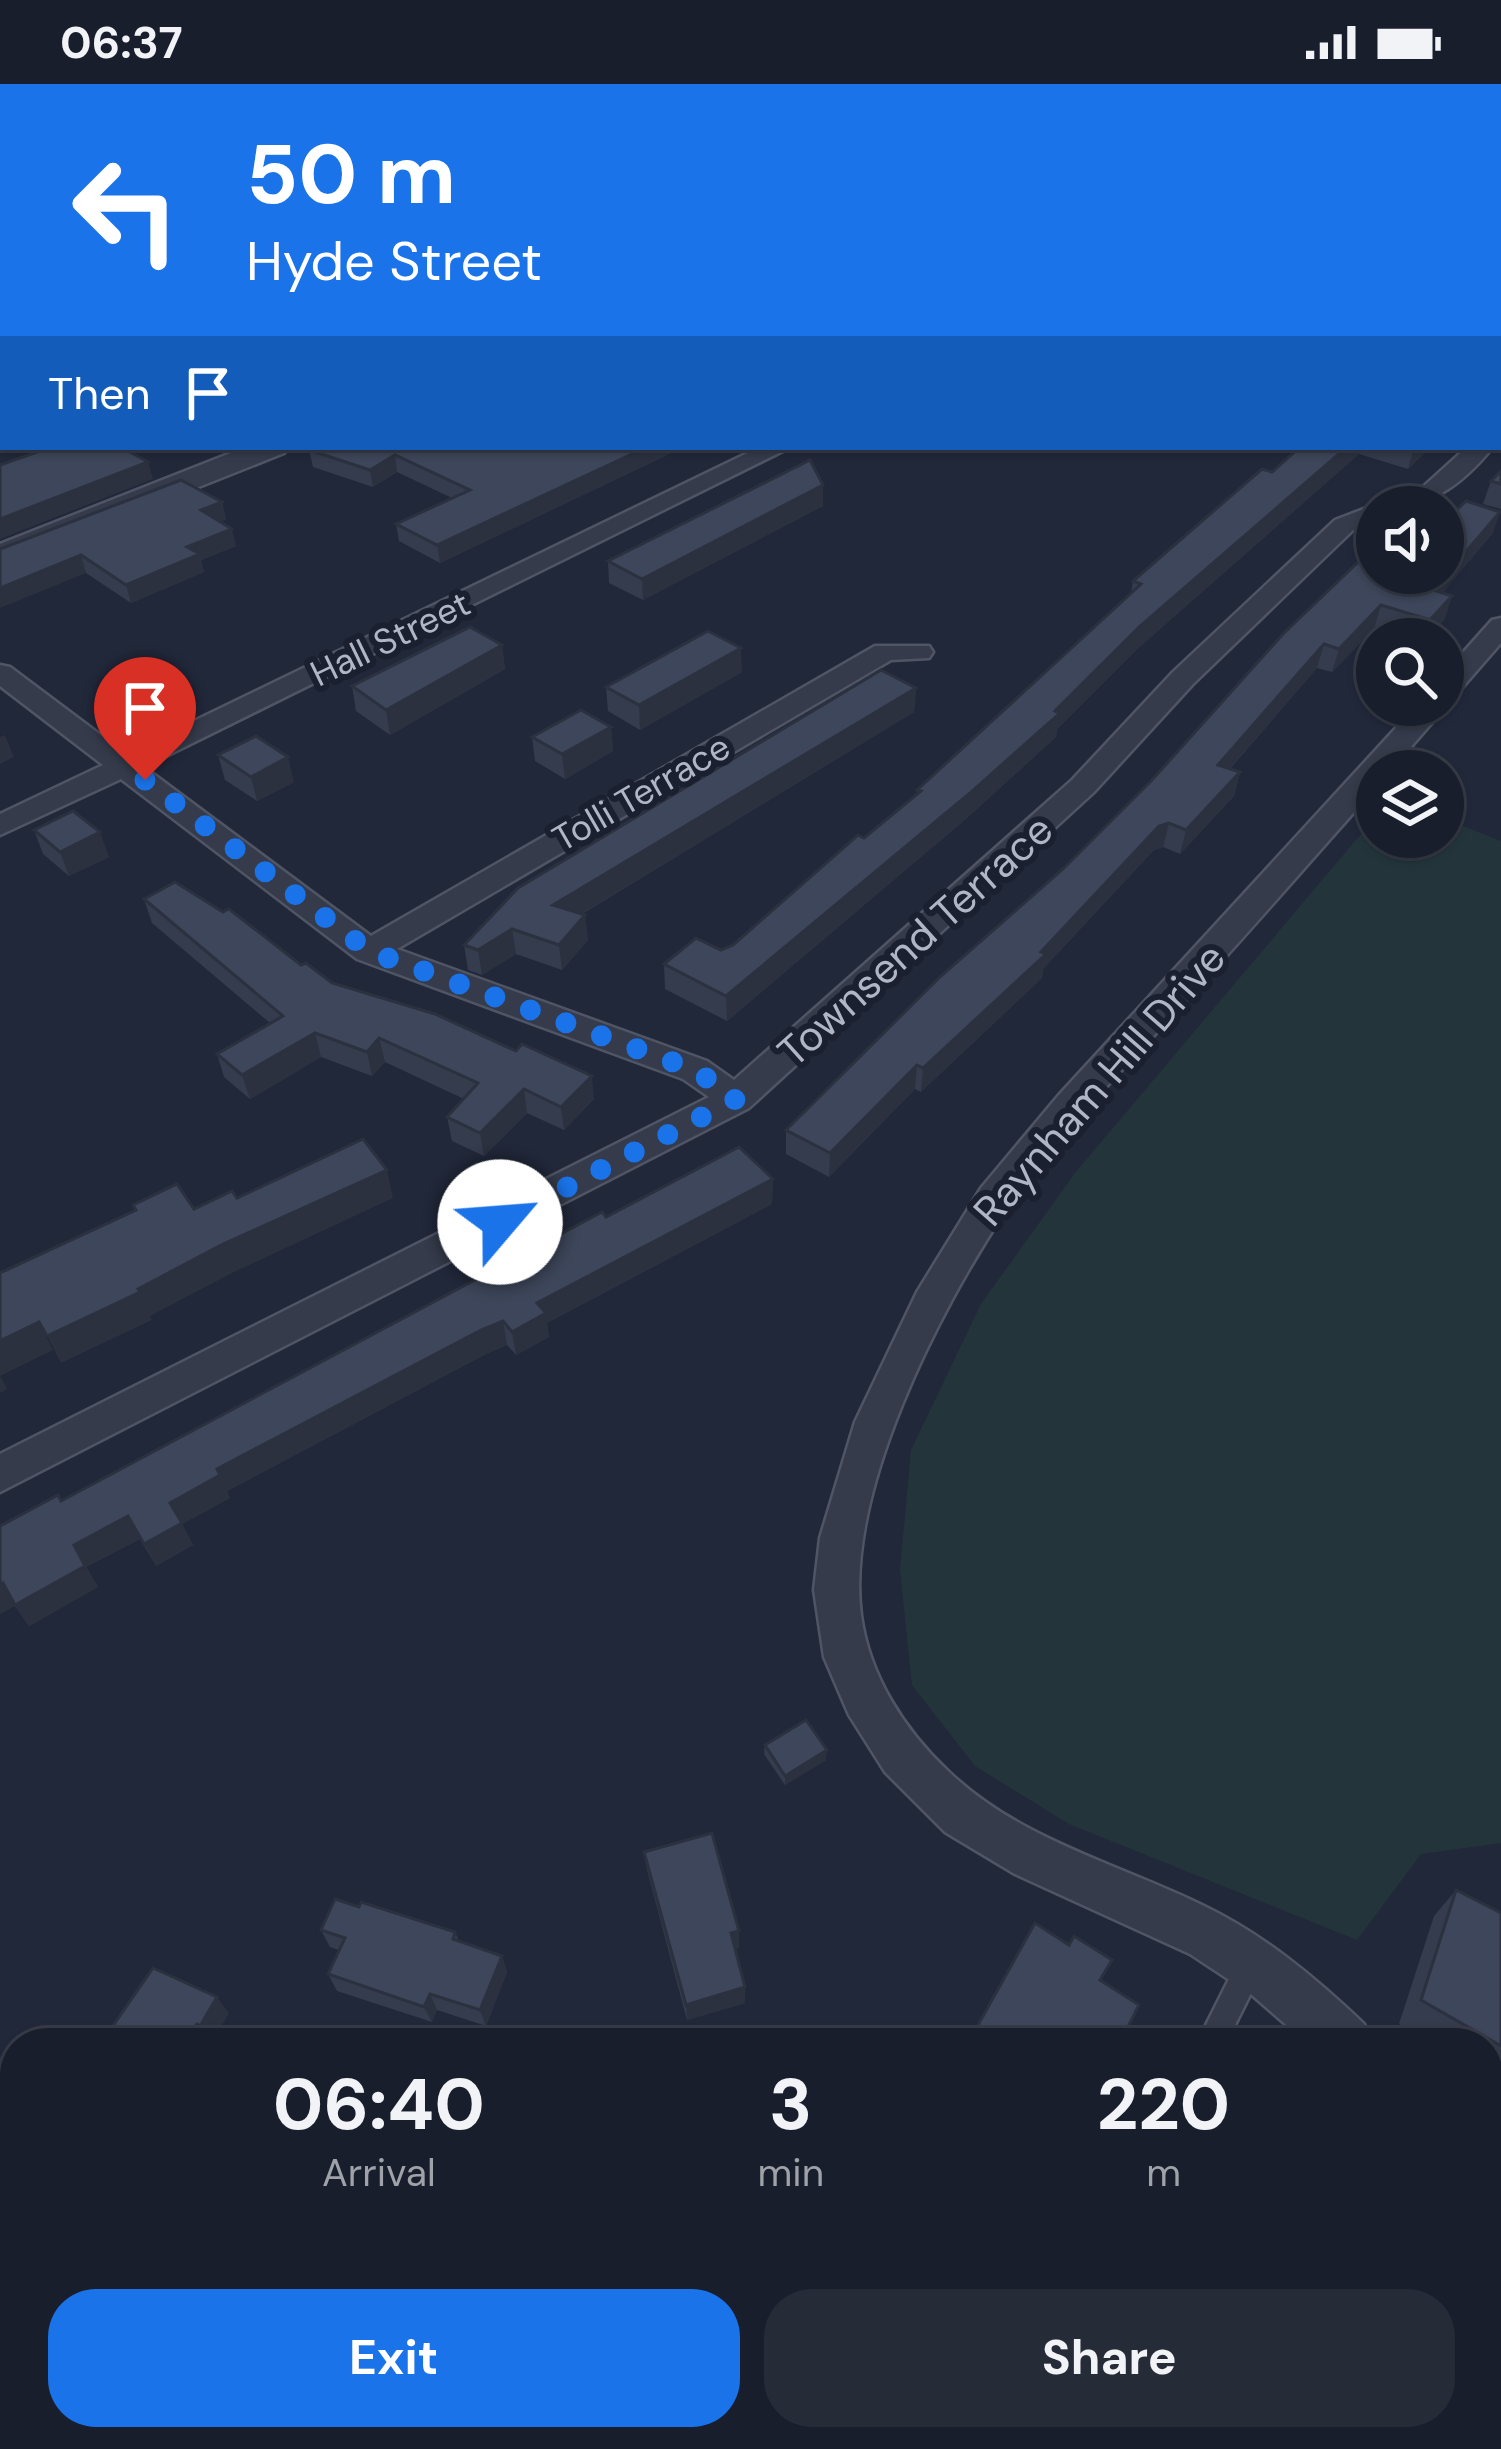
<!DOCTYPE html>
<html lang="en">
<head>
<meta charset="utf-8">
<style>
	:root { --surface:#191e2c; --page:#262b38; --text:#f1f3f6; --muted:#9fa2a9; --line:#373c48; --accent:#1a73e8 }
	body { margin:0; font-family:"DM Sans",sans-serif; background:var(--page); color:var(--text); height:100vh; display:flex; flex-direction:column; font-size:45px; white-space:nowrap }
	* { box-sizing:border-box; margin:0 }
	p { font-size:39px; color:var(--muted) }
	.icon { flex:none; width:66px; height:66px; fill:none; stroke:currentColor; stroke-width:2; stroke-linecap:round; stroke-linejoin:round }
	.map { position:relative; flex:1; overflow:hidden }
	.side { position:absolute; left:0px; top:1944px; width:1503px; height:423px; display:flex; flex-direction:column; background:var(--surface); border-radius:48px 48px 0 0; box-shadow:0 3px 9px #0004,0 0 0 3px var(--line) }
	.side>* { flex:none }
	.guide { position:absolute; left:0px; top:0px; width:1503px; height:366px; box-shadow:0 3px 9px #0004,0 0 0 3px var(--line); background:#1a73e8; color:#fff; overflow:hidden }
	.controls { position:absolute; left:1356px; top:402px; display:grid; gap:24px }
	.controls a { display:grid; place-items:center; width:108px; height:108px; border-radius:50%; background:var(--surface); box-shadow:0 3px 9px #0004,0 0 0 3px var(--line); font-size:60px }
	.pin { position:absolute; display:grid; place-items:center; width:102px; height:102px; color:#fff; margin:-123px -51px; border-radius:50% 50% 50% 0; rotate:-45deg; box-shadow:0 0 12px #0007 }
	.pin .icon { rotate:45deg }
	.me { position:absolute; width:132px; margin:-66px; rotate:63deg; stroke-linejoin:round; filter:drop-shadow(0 0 9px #0008) }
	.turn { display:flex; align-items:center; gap:42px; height:252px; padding:0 48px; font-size:54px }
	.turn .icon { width:156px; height:156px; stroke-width:2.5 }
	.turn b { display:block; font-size:84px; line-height:102px }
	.then { display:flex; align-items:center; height:114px; padding:0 48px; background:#0003; gap:24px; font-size:45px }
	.eta { display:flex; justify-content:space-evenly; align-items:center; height:204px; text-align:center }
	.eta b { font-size:72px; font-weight:700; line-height:84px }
	.button { display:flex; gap:24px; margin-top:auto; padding:24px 48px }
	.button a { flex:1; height:138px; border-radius:48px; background:var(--accent); color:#fff; font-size:48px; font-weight:700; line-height:138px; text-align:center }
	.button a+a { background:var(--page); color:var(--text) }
	.status { display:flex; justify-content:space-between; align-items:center; height:84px; padding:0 60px; background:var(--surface); direction:ltr }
	.status svg { height:33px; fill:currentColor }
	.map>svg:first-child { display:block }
</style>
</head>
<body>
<div class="status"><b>06:37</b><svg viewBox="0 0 49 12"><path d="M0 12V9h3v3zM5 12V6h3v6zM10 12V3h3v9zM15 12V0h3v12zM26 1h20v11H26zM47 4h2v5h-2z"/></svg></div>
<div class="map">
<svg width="1501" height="2365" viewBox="0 0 1501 2365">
	<rect width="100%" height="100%" fill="#21283a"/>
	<path fill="#23353b" d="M 1377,731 L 1377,753 L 1443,753 L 1443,734 L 1501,757 L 1501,1759 L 1421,1770 L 1357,1856 L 1069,1740 L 975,1682 L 912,1601 L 900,1486 L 911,1366 L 981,1220 L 1075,1089 Z"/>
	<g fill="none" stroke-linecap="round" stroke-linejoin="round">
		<g stroke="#505565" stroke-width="5">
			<path id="service" d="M 1252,1865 L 1262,1869 L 1266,1879 L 1226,1959 L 1197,1959 L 1242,1869 Z"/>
		</g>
		<g stroke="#505565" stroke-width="5">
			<g id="minor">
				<path d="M 1501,99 L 1501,111 L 1500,112 L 1500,100 Z"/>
				<path d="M 760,363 L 791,363 L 144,683 L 371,852 L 875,562 L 929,562 L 933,568 L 929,574 L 891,576 L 397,865 L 707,977 L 734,996 L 1072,696 L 1173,588 L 1335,436 L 1424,402 L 1467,363 L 1493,363 C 1458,405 1431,423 1377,423 L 1377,436 L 1353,446 L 1193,600 L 1094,708 L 749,1024 L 0,1408 L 0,1370 L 709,1013 L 683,995 L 357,875 L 121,695 L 0,751 L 0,730 L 103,681 L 0,602 L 0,581 L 10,583 L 126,670 Z"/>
				<path d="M 1501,534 L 1501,559 L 1453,614 L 1443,616 L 1443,591 L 1492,536 Z"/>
				<path d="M 1443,616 L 1446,621 L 1442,627 L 1390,687 L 1377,687 L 1377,702 C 1309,779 1241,857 1171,933 C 1114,995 1053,1056 1006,1126 C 939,1226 845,1409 861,1531 C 869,1591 904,1646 948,1687 C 1018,1755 1118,1780 1204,1822 C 1264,1851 1316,1894 1364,1940 L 1372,1959 L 1307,1959 L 1252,1911 L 1190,1870 L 1015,1790 L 945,1748 L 885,1688 L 849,1631 L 824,1573 L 814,1506 L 820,1454 L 855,1338 L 917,1208 L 981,1104 L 1058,1012 L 1417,621 L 1443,621 Z"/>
				<path d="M 1488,2064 L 1501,2069 L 1501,2129 L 1488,2124 Z"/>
			</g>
		</g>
		<g stroke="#505565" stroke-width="5">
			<path id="tertiary" d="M 246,363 L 288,363 L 284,369 L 0,482 L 0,460 Z"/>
		</g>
		<g stroke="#505565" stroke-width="5">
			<rect id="secondary" x="1500" y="325" width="1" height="20"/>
		</g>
		<use href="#service" fill="#353b4b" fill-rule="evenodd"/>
		<use href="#minor" fill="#353b4b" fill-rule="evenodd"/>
		<use href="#tertiary" fill="#353b4b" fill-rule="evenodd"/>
		<use href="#secondary" fill="#43495e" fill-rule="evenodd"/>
	</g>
	<g fill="#343c4d">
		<path d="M 315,363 L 684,363 L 440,479 L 399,457 L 396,440 L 452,414 L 397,388 L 373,403 L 313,383 L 309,366 Z"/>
		<path d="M 1300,363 L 1431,363 L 1408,385 L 1359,370 L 1135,567 L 1057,645 L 1056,653 L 967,734 L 727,937 L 665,905 L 664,880 L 721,866 L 733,861 L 917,710 L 917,706 L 1131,510 L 1133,497 L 1272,388 Z"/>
		<path d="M 1501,387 L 1501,425 L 1483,420 L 1491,397 Z"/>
		<path d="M 823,401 L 823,422 L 643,516 L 609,499 L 608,477 Z"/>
		<path d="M 222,418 L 226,435 L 220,438 L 236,462 L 201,476 L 204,488 L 131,519 L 86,489 L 0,465 Z"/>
		<path d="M 1500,428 L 1492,450 L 1442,509 L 1452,512 L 1444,536 L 1427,555 L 1407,555 L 1374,545 L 1332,588 L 1317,584 L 1230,685 L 1240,688 L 1234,712 L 1180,770 L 1163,763 L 1154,766 L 1043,885 L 1042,894 L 921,1008 L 915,1005 L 829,1093 L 786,1070 L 786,1046 L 1063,785 L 1152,696 L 1284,549 Z"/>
		<path d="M 502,561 L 505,585 L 390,651 L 356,627 L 352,602 Z"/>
		<path d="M 742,588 L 640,646 L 608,627 L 606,603 Z"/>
		<path d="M 916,604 L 914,628 L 582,830 L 585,831 L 588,856 L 562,886 L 516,870 L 482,891 L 468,886 L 464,861 Z"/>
		<path d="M 611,643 L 613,667 L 565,695 L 535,677 L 532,653 Z"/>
		<path d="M 218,671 L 294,698 L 257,717 L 225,696 Z"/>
		<path d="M 34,746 L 109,773 L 69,792 L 43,770 Z"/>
		<path d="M 144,815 L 301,881 L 332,899 L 594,1015 L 564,1046 L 527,1029 L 484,1072 L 452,1057 L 447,1033 L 464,1015 L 385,978 L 372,992 L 321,973 L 250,1015 L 224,993 L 217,970 L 270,939 L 152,839 Z"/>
		<path d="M 773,1095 L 772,1120 L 547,1239 L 549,1253 L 516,1271 L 507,1261 L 486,1270 L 227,1407 L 230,1414 L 182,1440 L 193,1461 L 156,1482 L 140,1455 L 86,1483 L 98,1503 L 29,1542 L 15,1522 L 61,1417 L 606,1133 Z"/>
		<path d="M 765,1661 L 826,1676 L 785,1701 L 764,1670 Z"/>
		<path d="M 644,1768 L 739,1847 L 739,1864 L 735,1865 L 745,1903 L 745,1919 L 687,1936 L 647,1786 Z"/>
		<path d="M 1456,1806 L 1501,1829 L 1501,1999 L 1488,1991 L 1488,1959 L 1432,1959 L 1399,1940 L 1434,1832 Z"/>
		<path d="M 359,1823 L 455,1848 L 459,1857 L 502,1872 L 507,1888 L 486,1942 L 437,1926 L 432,1938 L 337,1907 L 328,1890 L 339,1866 L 330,1863 L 321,1846 Z"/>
		<path d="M 1490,2178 L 1501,2184 L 1501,2365 L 1474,2365 L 1450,2352 L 1488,2352 L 1488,2180 Z"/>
		<path d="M 855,2352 L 1007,2352 L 1008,2365 L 856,2365 Z"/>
		<path d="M 1075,2352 L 1403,2352 L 1406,2365 L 1077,2365 Z"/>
	</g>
	<g fill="#2b313f">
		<path d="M 1270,0 L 1301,0 L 1294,3 L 1263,3 Z"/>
		<path d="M 3,253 L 3,272 L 0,274 L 0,255 Z"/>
		<path d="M 647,363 L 684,363 L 440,479 L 437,461 Z"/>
		<path d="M 1347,363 L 1361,363 L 1359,370 L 1135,567 L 1057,645 L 1056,653 L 967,734 L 727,937 L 726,912 L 1055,627 L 1139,543 Z"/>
		<path d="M 1414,363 L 1431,363 L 1408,385 Z"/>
		<path d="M 395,371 L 397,388 L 373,403 L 370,386 Z"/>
		<path d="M 148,378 L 153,395 L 0,455 L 0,435 Z"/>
		<path d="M 823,401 L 823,422 L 643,516 L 642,495 Z"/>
		<path d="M 222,418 L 226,435 L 205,444 L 201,426 Z"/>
		<path d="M 1500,428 L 1492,450 L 1425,530 L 1433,506 Z"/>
		<path d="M 232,445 L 236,462 L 201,476 L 204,488 L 131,519 L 126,501 L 187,463 Z"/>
		<path d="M 81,471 L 86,489 L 0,524 L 0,504 Z"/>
		<path d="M 1452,512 L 1444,536 L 1427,555 L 1424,555 L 1430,536 Z"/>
		<path d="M 1381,521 L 1374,545 L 1332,588 L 1339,565 Z"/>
		<path d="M 1324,560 L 1317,584 L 1212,705 L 1218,681 Z"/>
		<path d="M 502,561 L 505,585 L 390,651 L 386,626 Z"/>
		<path d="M 741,564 L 742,588 L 640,646 L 639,621 Z"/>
		<path d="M 916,604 L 914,628 L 556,845 L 553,821 Z"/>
		<path d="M 611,643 L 613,667 L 565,695 L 562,670 Z"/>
		<path d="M 5,651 L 14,673 L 0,680 L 0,653 Z"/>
		<path d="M 288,673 L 294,698 L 257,717 L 251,693 Z"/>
		<path d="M 1240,688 L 1234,712 L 1180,770 L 1186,746 Z"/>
		<path d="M 1169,739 L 1163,763 L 1154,766 L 1043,885 L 1042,894 L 921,1008 L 923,984 L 1041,868 L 1159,742 Z"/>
		<path d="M 100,748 L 109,773 L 69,792 L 60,768 Z"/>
		<path d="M 585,831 L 588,856 L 562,886 L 559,861 Z"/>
		<path d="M 512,845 L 516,870 L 482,891 L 478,866 Z"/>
		<path d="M 315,949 L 321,973 L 250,1015 L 242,991 Z"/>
		<path d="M 379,954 L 385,978 L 372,992 L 367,968 Z"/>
		<path d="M 917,981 L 915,1005 L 829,1093 L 830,1069 Z"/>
		<path d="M 592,992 L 594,1015 L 564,1046 L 561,1023 Z"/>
		<path d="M 524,1005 L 527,1029 L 484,1072 L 480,1049 Z"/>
		<path d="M 387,1086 L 393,1114 L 232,1189 L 150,1232 L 152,1236 L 61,1279 L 47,1252 L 221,1161 Z"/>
		<path d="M 773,1095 L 772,1120 L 547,1239 L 549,1253 L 516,1271 L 512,1248 L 537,1219 Z"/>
		<path d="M 503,1237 L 507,1261 L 486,1270 L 227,1407 L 230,1414 L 182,1440 L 193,1461 L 156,1482 L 144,1460 L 170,1419 L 217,1385 L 481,1246 Z"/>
		<path d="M 39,1238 L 53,1266 L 0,1292 L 7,1305 L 0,1309 L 0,1257 Z"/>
		<path d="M 128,1432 L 140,1455 L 86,1483 L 74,1461 Z"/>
		<path d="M 85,1482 L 98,1503 L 29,1542 L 15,1522 L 0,1530 L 0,1501 Z"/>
		<path d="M 827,1666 L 826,1676 L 785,1701 L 785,1692 Z"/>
		<path d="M 739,1847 L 739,1864 L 731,1866 L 731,1849 Z"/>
		<path d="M 502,1872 L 507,1888 L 486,1942 L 480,1926 Z"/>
		<path d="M 745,1903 L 745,1919 L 687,1936 L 686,1921 Z"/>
		<path d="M 430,1910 L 437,1926 L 432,1938 L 424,1923 Z"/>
		<path d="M 217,1913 L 229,1929 L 213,1957 L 200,1942 Z"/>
		<path d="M 197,1940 L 209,1955 L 206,1959 L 183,1959 Z"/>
		<path d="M 554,2352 L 567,2352 L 552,2365 L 539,2365 Z"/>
	</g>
	<g fill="#3d465a" stroke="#2b313f" stroke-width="3">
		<path d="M 0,0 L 1270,0 L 1263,3 L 3,3 L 3,253 L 0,255 L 0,197 L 2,197 L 0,179 L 0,56 L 2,46 L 0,46 Z"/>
		<path d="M 1470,0 L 1501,0 L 1500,45 L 1500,3 L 1466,3 Z"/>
		<path d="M 1501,144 L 1501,260 L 1500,261 L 1500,145 Z"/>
		<path d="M 51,363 L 56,363 L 64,367 L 75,363 L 121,363 L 148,378 L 0,435 L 0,381 Z"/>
		<path d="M 315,363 L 647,363 L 437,461 L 396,440 L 470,406 L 395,371 L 370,386 L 309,366 Z"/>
		<path d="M 1300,363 L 1347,363 L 1139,543 L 1055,627 L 1060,629 L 970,709 L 726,912 L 664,880 L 696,854 L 721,866 L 733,861 L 858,751 L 864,754 L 921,707 L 917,706 L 1141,500 L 1133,497 L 1262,385 L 1272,388 Z"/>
		<path d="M 810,376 L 823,401 L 642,495 L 608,477 Z"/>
		<path d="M 1501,387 L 1501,400 L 1491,397 Z"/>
		<path d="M 181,396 L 222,418 L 201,426 L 232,445 L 187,463 L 200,470 L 126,501 L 81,471 L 0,504 L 0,465 Z"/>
		<path d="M 1466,417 L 1500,428 L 1433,506 L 1452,512 L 1430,536 L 1381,521 L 1339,565 L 1324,560 L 1218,681 L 1240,688 L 1186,746 L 1169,739 L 1159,742 L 1041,868 L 1046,870 L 923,984 L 917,981 L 830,1069 L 786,1046 L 941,892 L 1063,785 L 1152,696 L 1284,549 L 1377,460 L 1377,489 L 1443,489 L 1443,439 Z"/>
		<path d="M 470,543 L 502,561 L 386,626 L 352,602 Z"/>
		<path d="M 708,547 L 741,564 L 639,621 L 606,603 Z"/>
		<path d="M 881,586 L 916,604 L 553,821 L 585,831 L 559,861 L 512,845 L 478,866 L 464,861 L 518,804 Z"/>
		<path d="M 581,626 L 611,643 L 562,670 L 532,653 Z"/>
		<path d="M 256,652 L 288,673 L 251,693 L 218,671 Z"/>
		<path d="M 73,727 L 100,748 L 60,768 L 34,746 Z"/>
		<path d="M 175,798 L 223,828 L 229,825 L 301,881 L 306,879 L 332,899 L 435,930 L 516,967 L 522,960 L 592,992 L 561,1023 L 524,1005 L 480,1049 L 447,1033 L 478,999 L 379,954 L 367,968 L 315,949 L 242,991 L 217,970 L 283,932 L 144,815 Z"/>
		<path d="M 363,1055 L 387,1086 L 221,1161 L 138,1205 L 140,1208 L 47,1252 L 39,1238 L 0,1257 L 0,1189 L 136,1126 L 133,1121 L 177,1100 L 194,1125 L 232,1107 L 237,1114 Z"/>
		<path d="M 739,1063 L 773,1095 L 537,1219 L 546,1229 L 512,1248 L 503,1237 L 481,1246 L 217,1385 L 220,1391 L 170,1419 L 182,1439 L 144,1460 L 128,1432 L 74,1461 L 85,1482 L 15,1521 L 3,1499 L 0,1501 L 0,1442 L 58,1411 L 61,1417 L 602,1128 L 606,1133 Z"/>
		<path d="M 806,1636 L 827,1666 L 785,1692 L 765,1661 Z"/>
		<path d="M 712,1749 L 739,1847 L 731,1849 L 745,1903 L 686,1921 L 644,1768 Z"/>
		<path d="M 1456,1806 L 1501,1829 L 1501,1962 L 1421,1916 Z"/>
		<path d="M 335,1815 L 359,1823 L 361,1818 L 455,1848 L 453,1855 L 502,1872 L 480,1926 L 430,1910 L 424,1923 L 328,1890 L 345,1854 L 321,1846 Z"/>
		<path d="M 1035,1839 L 1069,1861 L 1074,1852 L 1112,1876 L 1100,1896 L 1139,1921 L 1120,1959 L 968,1959 Z"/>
		<path d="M 153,1884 L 217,1913 L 200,1942 L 197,1940 L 183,1959 L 101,1959 Z"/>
		<path d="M 1490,2178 L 1501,2184 L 1501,2354 L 1488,2347 L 1488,2190 Z"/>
		<path d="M 483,2352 L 554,2352 L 539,2365 L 490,2365 Z"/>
		<path d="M 860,2352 L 1007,2352 L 1008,2365 L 860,2365 Z"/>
		<path d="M 1089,2352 L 1403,2352 L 1406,2365 L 1091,2365 Z"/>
	</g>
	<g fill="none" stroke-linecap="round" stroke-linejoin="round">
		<path stroke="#1a73e8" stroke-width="21" stroke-dasharray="0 37.8" d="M 145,696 L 369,867 L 695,986 L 736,1015 L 500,1138"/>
	</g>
	<g text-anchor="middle" stroke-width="12" stroke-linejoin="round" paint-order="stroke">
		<g font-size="36" fill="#b0b5c7" stroke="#1a202f">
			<text transform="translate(390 554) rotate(-26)" y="13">Hall Street</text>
			<text transform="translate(641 708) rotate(-30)" y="13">Tolli Terrace</text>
		</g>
		<g font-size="42" fill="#b0b5c7" stroke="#1a202f">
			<text transform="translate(915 856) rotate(-42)" y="15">Townsend Terrace</text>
			<text transform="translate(1099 1000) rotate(-49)" y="15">Raynham Hill Drive</text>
		</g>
	</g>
</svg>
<div class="controls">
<a><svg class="icon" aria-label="sound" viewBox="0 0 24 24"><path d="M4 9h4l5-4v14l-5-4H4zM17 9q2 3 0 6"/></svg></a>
<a><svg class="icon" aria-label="search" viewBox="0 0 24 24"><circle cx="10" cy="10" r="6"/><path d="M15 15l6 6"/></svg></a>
<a><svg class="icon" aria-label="layers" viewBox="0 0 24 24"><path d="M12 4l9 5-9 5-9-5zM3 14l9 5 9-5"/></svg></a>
</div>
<div class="pin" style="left:145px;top:696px;background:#d93025"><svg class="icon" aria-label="arrive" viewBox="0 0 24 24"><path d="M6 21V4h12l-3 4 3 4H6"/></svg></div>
<svg class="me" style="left:500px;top:1138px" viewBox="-20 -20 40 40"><circle r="19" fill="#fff"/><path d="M0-13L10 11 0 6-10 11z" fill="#1a73e8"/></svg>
<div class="guide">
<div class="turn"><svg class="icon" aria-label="left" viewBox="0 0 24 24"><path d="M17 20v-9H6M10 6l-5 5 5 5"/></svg><div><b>50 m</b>Hyde Street</div></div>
<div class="then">Then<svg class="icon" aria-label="arrive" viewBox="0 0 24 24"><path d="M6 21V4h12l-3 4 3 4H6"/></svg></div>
</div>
<section class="side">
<div class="eta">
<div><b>06:40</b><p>Arrival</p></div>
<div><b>3</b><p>min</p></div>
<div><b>220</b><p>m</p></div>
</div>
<div class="button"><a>Exit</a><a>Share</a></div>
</section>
</div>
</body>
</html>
